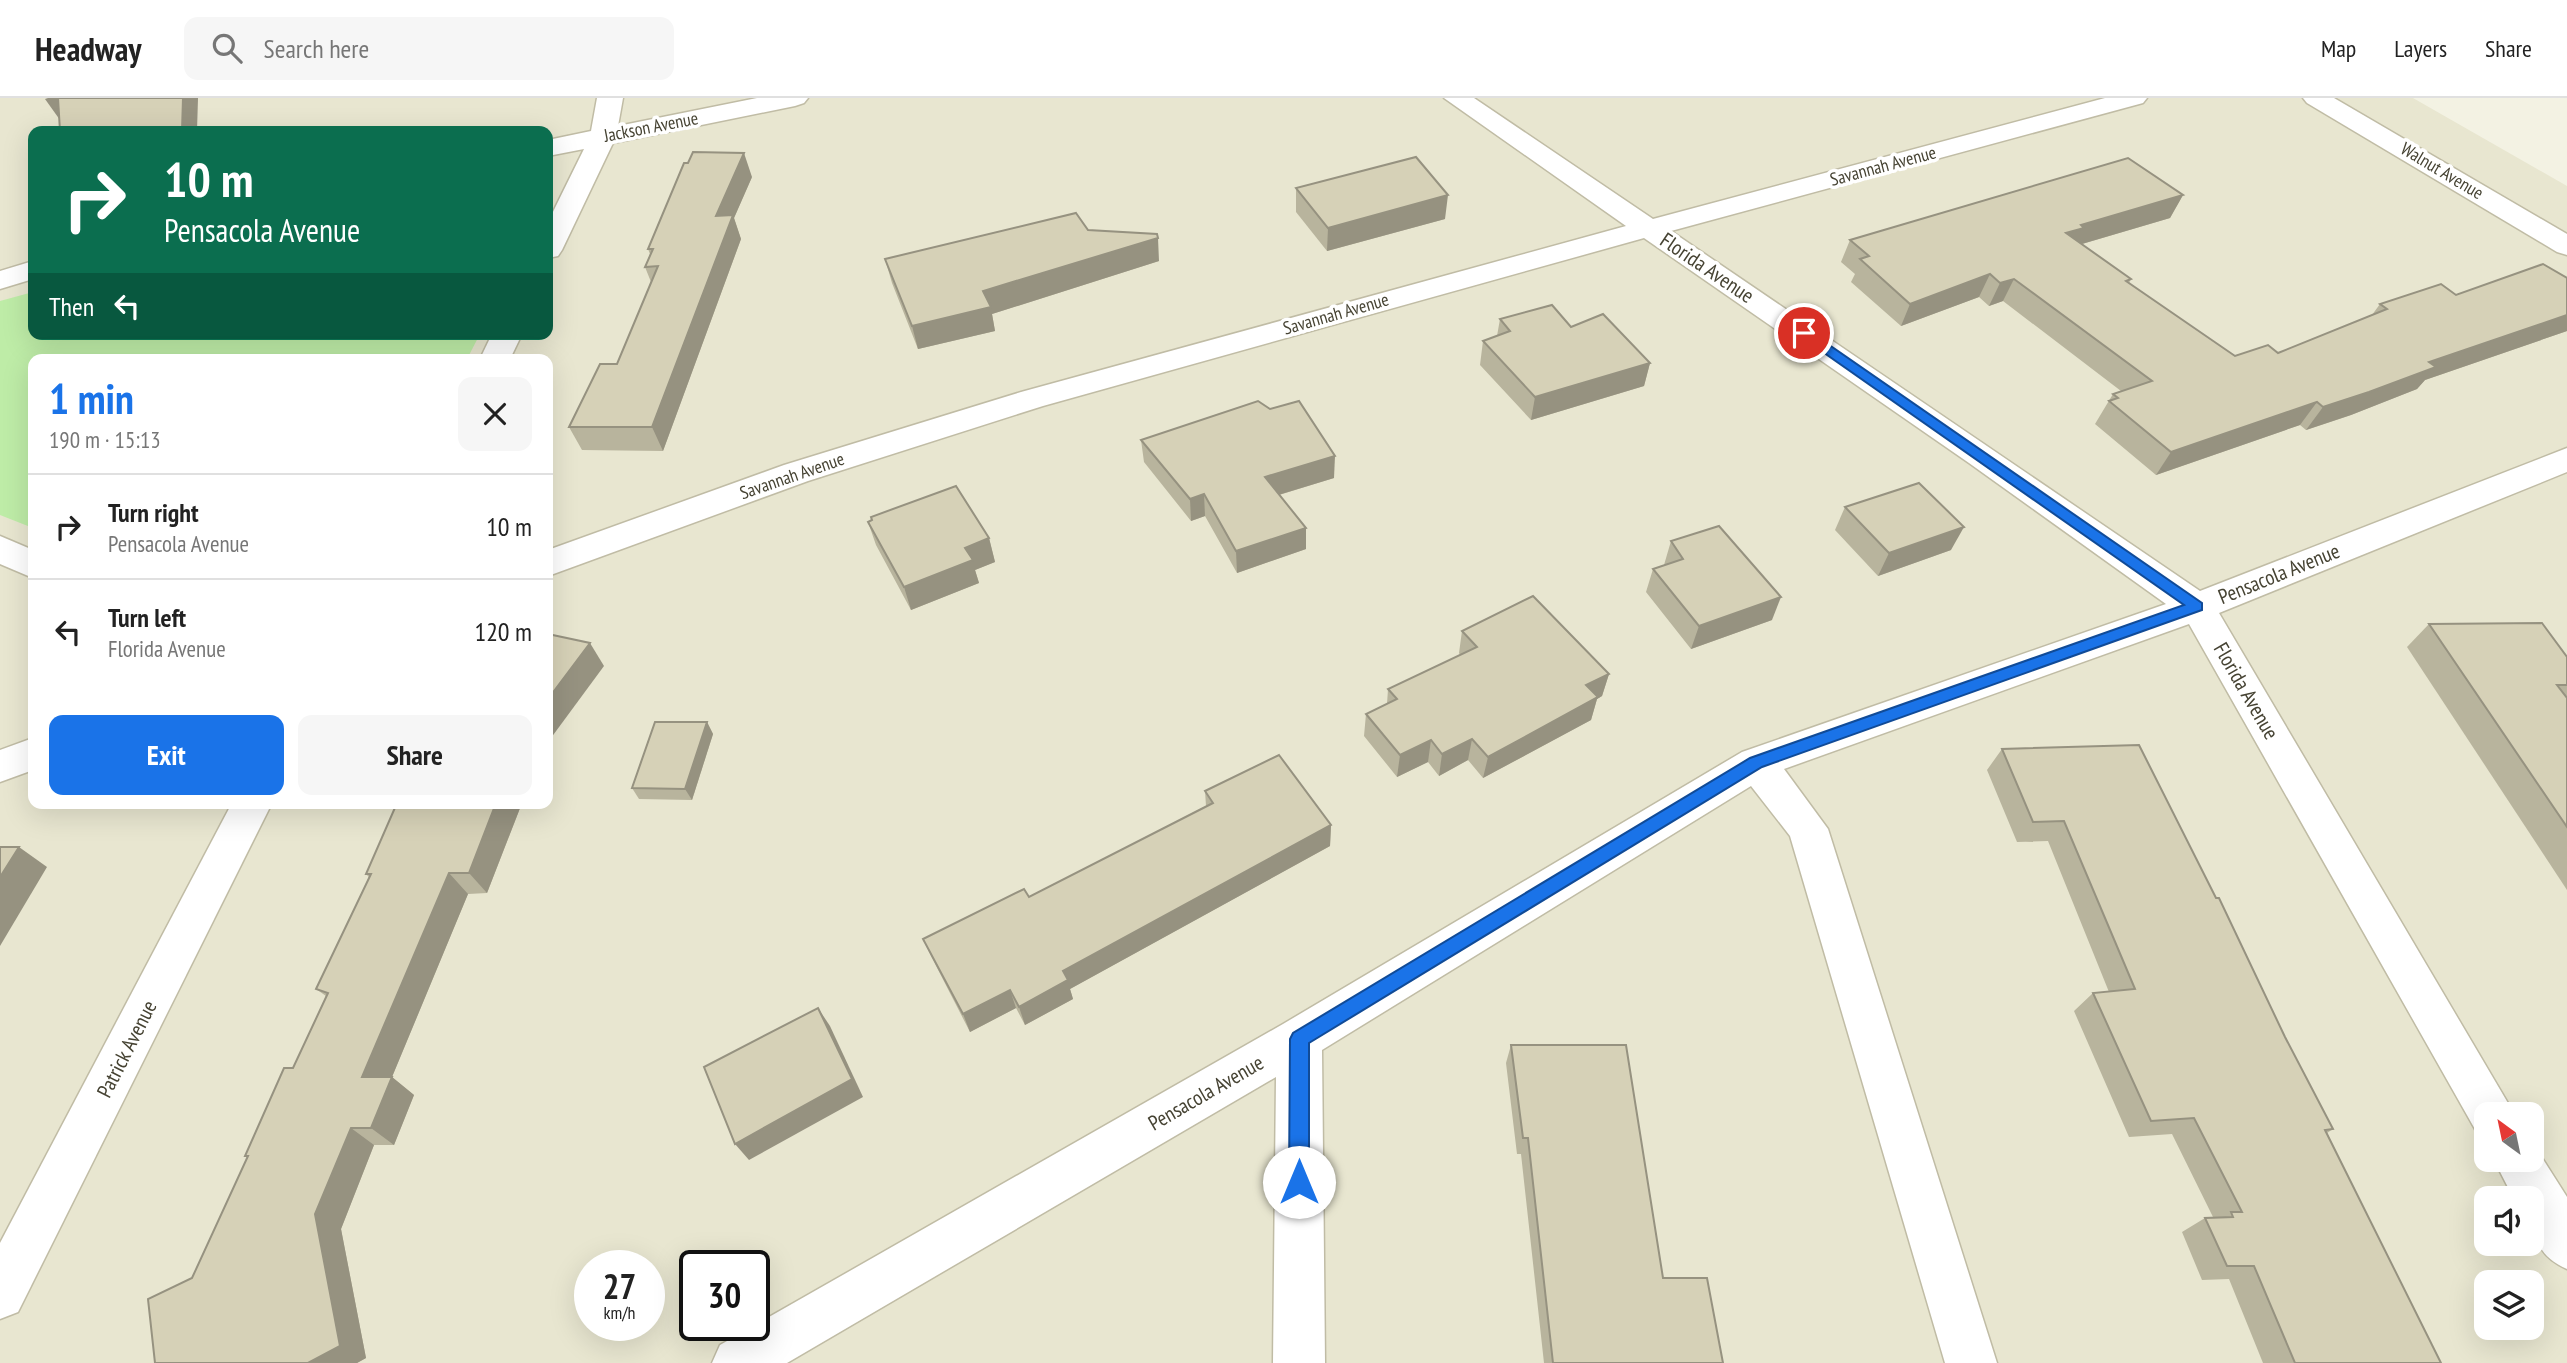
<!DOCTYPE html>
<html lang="en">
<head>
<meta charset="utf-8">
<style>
	:root { --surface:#fff; --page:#f6f6f6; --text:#222; --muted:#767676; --line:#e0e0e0; --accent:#1a73e8 }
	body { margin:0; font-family:"PT Sans Narrow",sans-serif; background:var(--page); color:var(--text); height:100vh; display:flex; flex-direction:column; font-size:26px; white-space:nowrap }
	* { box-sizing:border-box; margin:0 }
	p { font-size:23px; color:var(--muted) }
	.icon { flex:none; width:38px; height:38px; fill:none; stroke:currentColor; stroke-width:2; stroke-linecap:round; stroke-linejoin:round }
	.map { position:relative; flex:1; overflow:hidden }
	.sheet { position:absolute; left:28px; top:256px; width:525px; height:455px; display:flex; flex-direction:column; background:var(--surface); border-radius:14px; box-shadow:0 7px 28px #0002 }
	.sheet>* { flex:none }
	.top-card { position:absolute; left:28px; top:28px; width:525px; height:214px; border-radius:14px; box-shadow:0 7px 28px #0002; background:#0b6e4f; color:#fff; overflow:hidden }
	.needle { width:46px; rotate:327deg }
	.buttons { position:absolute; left:2474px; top:1004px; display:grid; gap:14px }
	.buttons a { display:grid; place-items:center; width:70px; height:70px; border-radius:14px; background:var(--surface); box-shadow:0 7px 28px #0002; font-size:35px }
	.speed { position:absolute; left:574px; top:1152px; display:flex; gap:14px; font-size:35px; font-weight:700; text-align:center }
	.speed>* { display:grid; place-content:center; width:91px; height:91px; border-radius:50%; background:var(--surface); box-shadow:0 7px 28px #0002; line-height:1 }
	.speed small { font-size:18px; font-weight:400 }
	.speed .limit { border:4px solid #111; border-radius:10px; background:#fff; color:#111 }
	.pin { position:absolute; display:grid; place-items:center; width:60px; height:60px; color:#fff; margin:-30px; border:4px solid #fff; border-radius:50%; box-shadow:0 2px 7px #0007 }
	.me { position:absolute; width:77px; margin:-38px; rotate:0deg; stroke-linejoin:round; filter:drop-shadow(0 0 5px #0008) }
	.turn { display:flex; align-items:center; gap:24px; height:147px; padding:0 21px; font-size:32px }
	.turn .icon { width:91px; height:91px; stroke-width:2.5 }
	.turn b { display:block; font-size:49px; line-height:60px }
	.then { display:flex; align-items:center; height:66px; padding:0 21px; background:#0003; gap:14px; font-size:26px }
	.round { display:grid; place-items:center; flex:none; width:74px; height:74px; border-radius:14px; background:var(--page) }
	.head { display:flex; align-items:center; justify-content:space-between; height:119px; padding:0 21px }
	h1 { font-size:42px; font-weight:800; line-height:52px; color:var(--accent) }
	.button { display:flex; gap:14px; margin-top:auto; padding:14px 21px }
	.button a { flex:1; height:80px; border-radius:14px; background:var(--accent); color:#fff; font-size:28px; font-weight:800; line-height:80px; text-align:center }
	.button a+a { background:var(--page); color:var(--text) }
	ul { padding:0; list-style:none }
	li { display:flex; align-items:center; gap:21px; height:105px; padding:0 21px; border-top:2px solid var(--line) }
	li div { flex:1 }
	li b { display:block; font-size:26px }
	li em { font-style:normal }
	header { display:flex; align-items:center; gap:42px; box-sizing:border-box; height:98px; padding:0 35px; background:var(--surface); border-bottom:2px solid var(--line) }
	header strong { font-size:33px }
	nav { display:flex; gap:38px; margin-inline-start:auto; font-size:24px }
	.search { width:490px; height:63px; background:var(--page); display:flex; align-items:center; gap:18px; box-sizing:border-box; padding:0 24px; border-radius:14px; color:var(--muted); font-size:26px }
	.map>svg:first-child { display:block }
</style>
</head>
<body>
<header>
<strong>Headway</strong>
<div class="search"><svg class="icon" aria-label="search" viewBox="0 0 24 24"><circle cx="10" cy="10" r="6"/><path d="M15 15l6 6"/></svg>Search here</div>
<nav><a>Map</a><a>Layers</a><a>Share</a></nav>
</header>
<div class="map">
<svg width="2567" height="1265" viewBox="0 0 2567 1265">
	<rect width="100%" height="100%" fill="#f3f2e3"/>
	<path fill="#e8e6d0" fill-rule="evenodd" d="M 0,0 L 2413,0 L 2567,88 L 2567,1265 L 0,1265 ZM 33,33 L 548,33 L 548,236 L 33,236 ZM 33,261 L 548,261 L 548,705 L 33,705 ZM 2487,1017 L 2532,1017 L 2532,1062 L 2487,1062 ZM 2487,1101 L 2532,1101 L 2532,1146 L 2487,1146 ZM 590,1167 L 649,1167 L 649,1227 L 590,1227 ZM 695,1167 L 754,1167 L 754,1227 L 695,1227 ZM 2487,1185 L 2532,1185 L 2532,1230 L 2487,1230 Z"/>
	<path fill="#beeca7" d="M 33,194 L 33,236 L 480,236 L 467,261 L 33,261 L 33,430 L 0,417 L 0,203 Z"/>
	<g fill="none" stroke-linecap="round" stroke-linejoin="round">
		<g stroke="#c0bca5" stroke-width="3">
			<g id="minor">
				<path d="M 597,0 L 623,0 L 618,28 L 757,0 L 808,0 L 804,5 L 795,8 L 613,45 L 562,152 L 558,158 L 548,160 L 548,124 L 584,51 L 548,58 L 548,42 L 591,33 Z"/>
				<path d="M 1444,0 L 1474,0 L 1653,121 L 2105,0 L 2147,0 L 2143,5 L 1671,133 L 2200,493 L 2567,350 L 2567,374 L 2219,515 L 2515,1017 L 2487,1017 L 2487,1037 L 2476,1033 L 2189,526 L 1784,671 L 1828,731 L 1997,1265 L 1945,1265 L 1790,738 L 1751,688 L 1322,952 L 1325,1265 L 1273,1265 L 1276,979 L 787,1265 L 712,1265 L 720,1247 L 1283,926 L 1742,654 L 2166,506 L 1969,365 L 1644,140 L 1043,308 L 808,383 L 548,478 L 548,452 L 784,367 L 1021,294 L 1626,128 Z"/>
				<path d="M 2303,0 L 2334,0 L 2567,136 L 2567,157 L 2557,154 L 2307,5 Z"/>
				<path d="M 33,163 L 33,181 L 0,191 L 0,173 Z"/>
				<path d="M 492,236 L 522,236 L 510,261 L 480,261 Z"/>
				<path d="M 0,438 L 33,452 L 33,480 L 0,466 Z"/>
				<path d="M 33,640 L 33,672 L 0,684 L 0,652 Z"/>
				<path d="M 232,705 L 272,705 L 18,1214 L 0,1221 L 0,1145 Z"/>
				<path d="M 2532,1044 L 2567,1099 L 2567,1171 C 2534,1157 2532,1133 2532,1101 L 2514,1101 L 2494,1062 L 2532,1062 Z"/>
			</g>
		</g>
		<use href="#minor" fill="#fff" fill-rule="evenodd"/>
	</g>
	<g fill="#b8b49d">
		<path d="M 752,79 L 734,120 L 741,141 L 663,353 L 582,352 L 569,329 L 617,266 L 651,184 L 645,169 L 650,156 L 648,151 Z"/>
		<path d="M 1296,90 L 1445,121 L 1327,153 L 1296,114 Z"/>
		<path d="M 2183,97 L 2170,120 L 2082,146 L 2131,181 L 2129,185 L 2235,258 L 2278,255 L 2372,217 L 2380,206 L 2456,197 L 2567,180 L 2567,233 L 2425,282 L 2417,291 L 2351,317 L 2306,332 L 2300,327 L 2156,377 L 2095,326 L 2113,296 L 2121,293 L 2003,203 L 1989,208 L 1979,199 L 1901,228 L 1851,184 L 1855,176 L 1841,164 L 1850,142 Z"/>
		<path d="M 1088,132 L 1159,163 L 992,216 L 995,233 L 918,251 L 892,185 L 885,161 Z"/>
		<path d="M 1500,221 L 1571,229 L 1650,265 L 1644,288 L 1531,322 L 1480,267 L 1483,243 L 1497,238 Z"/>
		<path d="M 1141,342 L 1334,380 L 1279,397 L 1306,451 L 1237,475 L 1205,418 L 1191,423 L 1144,364 Z"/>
		<path d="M 1845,409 L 1951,452 L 1878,478 L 1835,432 Z"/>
		<path d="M 871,419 L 989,440 L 995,464 L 975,472 L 979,485 L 911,512 L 876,447 L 868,424 L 872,422 Z"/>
		<path d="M 1671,443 L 1772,522 L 1691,551 L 1646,494 L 1653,471 L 1664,467 Z"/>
		<path d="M 2429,526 L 2567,559 L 2567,792 L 2407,549 Z"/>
		<path d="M 1462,533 L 1609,576 L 1602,598 L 1597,601 L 1591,622 L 1483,680 L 1468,662 L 1439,678 L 1428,664 L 1397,679 L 1364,638 L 1366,616 L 1387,606 L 1388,591 L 1460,557 L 1459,555 Z"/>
		<path d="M 707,624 L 713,636 L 692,702 L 639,701 L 632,690 Z"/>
		<path d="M 2002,651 L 2285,939 L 2333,1031 L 2327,1035 L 2441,1265 L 2263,1265 L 2229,1181 L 2202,1182 L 2182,1134 L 2205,1120 L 2213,1119 L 2172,1036 L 2129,1039 L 2074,913 L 2093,895 L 2109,894 L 2048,743 L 2017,744 L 1987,672 Z"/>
		<path d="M 1205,693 L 1331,727 L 1330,748 L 1070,891 L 1073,901 L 1025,927 L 1016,910 L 970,934 L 932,860 L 923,841 L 1029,799 L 1206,708 Z"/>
		<path d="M 522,705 L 487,795 L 468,796 L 392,979 L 414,997 L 394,1047 L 374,1047 L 341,1131 L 366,1260 L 357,1265 L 155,1265 L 192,1180 L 248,1059 L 245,1058 L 293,970 L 326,898 L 316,891 L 369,779 L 366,776 Z"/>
		<path d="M 1511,947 L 1663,1180 L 1723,1265 L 1544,1265 L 1521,1056 L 1517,1056 L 1506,965 Z"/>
	</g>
	<g fill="#969280">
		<path d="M 48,0 L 59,0 L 60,22 L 45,1 Z"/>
		<path d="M 183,0 L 198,0 L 197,33 L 182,33 Z"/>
		<path d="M 744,55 L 752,79 L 734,120 L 741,141 L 663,353 L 652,329 L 716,118 Z"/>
		<path d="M 1448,97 L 1445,121 L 1327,153 L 1328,130 Z"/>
		<path d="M 2183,97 L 2170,120 L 2075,148 L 2066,135 L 2081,127 Z"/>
		<path d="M 1158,140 L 1159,163 L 992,216 L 995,233 L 918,251 L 912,228 L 983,193 Z"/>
		<path d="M 1990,176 L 1979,199 L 1901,228 L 1910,206 Z"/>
		<path d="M 2014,181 L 2003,203 L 1989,208 L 2000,185 Z"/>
		<path d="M 2567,217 L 2567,233 L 2425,282 L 2417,291 L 2351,317 L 2306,332 L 2323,309 L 2429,264 Z"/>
		<path d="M 1650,265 L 1644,288 L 1531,322 L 1535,299 Z"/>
		<path d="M 2317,304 L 2300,327 L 2156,377 L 2171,354 Z"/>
		<path d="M 1335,358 L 1334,380 L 1265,401 L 1265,379 Z"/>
		<path d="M 1204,396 L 1205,418 L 1191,423 L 1190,401 Z"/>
		<path d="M 1964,429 L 1951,452 L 1878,478 L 1889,455 Z"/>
		<path d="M 1306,430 L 1306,451 L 1237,475 L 1236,453 Z"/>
		<path d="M 989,440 L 995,464 L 975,472 L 979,485 L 911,512 L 904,489 L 965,450 Z"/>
		<path d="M 1781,499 L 1772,522 L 1691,551 L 1699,528 Z"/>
		<path d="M 590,545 L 604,568 L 548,644 L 548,601 Z"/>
		<path d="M 1609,576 L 1602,598 L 1597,601 L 1591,622 L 1483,680 L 1488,659 L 1586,587 Z"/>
		<path d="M 707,624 L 713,636 L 692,702 L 685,691 Z"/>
		<path d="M 1472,641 L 1468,662 L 1439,678 L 1442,656 Z"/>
		<path d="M 1431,642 L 1428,664 L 1397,679 L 1400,657 Z"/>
		<path d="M 496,705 L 522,705 L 487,795 L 469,775 Z"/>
		<path d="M 1331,727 L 1330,748 L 1070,891 L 1073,901 L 1025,927 L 1019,909 L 1063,873 Z"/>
		<path d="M 19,749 L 47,769 L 0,848 L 0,779 Z"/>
		<path d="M 449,775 L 468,796 L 392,979 L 414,997 L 394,1047 L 371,1030 L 362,979 Z"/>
		<path d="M 1010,892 L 1016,910 L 970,934 L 963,916 Z"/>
		<path d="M 818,910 L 830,928 L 863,999 L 749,1062 L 735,1046 Z"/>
		<path d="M 351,1030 L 374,1047 L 341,1131 L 366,1260 L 357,1265 L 308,1265 L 315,1116 Z"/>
	</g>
	<g fill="#d6d1b7" stroke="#969280" stroke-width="2">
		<path d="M 58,0 L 183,0 L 182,33 L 60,33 Z"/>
		<path d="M 693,54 L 744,55 L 716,118 L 733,117 L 652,329 L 569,329 L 600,266 L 617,266 L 658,168 L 645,169 L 653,151 L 648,151 L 684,65 L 688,65 Z"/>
		<path d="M 1416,59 L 1448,97 L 1328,130 L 1296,90 Z"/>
		<path d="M 2128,60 L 2183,97 L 2081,127 L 2084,130 L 2066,135 L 2131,181 L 2126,183 L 2235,258 L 2268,247 L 2278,255 L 2387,211 L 2380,206 L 2441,186 L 2456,197 L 2543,166 L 2567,180 L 2567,217 L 2429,264 L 2436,269 L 2369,294 L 2323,309 L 2317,304 L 2171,354 L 2109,303 L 2118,300 L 2113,296 L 2152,283 L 2014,181 L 2000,185 L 1990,176 L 1910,206 L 1860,161 L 1869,158 L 1850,142 Z"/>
		<path d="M 1076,115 L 1088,132 L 1157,136 L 1158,140 L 983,193 L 991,209 L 912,228 L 885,161 Z"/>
		<path d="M 1552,207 L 1571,229 L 1603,216 L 1650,265 L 1535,299 L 1483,243 L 1510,233 L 1500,221 Z"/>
		<path d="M 1258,303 L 1270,311 L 1299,303 L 1335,358 L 1265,379 L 1306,430 L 1236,453 L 1204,396 L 1190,401 L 1141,342 Z"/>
		<path d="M 1919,385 L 1964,429 L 1889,455 L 1845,409 Z"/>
		<path d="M 956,388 L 989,440 L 965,450 L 973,462 L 904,489 L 868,424 L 872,422 L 871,419 Z"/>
		<path d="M 1719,428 L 1781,499 L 1699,528 L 1653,471 L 1683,461 L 1671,443 Z"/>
		<path d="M 1533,498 L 1609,576 L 1586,587 L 1598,599 L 1488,659 L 1472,641 L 1442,656 L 1431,642 L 1400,657 L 1366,616 L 1397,601 L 1388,591 L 1477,549 L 1462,533 Z"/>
		<path d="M 2542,525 L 2567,559 L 2567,587 L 2557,587 L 2567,600 L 2567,729 L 2429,526 Z"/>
		<path d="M 548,536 L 590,545 L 548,601 Z"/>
		<path d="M 655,624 L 707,624 L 685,691 L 632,690 Z"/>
		<path d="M 2139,647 L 2216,800 L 2219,800 L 2285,939 L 2333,1031 L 2325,1032 L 2441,1265 L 2295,1265 L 2254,1168 L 2227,1168 L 2205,1120 L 2233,1119 L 2231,1114 L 2242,1114 L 2194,1020 L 2151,1023 L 2093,895 L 2135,891 L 2064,723 L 2033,724 L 2002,651 Z"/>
		<path d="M 1279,657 L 1331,727 L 1063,873 L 1068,882 L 1019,909 L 1010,892 L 963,916 L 923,841 L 1024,791 L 1029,799 L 1213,705 L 1205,693 Z"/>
		<path d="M 397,705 L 496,705 L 469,775 L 449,775 L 362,979 L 392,979 L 371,1030 L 351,1030 L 315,1116 L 340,1248 L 308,1265 L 155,1265 L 148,1201 L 192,1180 L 248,1058 L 245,1058 L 284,970 L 293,970 L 328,895 L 316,891 L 371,776 L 366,776 Z"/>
		<path d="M 0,749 L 19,749 L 0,779 Z"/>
		<path d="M 818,910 L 852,981 L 735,1046 L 704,969 Z"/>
		<path d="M 1511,947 L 1626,947 L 1663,1180 L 1707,1180 L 1723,1265 L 1553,1265 L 1528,1040 L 1523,1040 Z"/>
	</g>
	<path fill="#1a73e8" stroke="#114b97" stroke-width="2" d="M 1800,233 L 1809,233 L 2202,505 L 2202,512 L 1762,669 L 1309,945 L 1309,1084 L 1306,1091 L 1299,1093 L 1292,1091 L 1289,1084 L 1290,941 L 1293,935 L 1750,660 L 2184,507 L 1800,238 Z"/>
	<g text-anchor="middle" stroke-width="7" stroke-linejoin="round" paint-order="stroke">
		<g font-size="18" fill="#464333" stroke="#fff">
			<text transform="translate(651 29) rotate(-11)" y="6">Jackson Avenue</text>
			<text transform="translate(1883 68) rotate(-15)" y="6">Savannah Avenue</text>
			<text transform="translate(2442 73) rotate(31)" y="6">Walnut Avenue</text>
			<text transform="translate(1336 216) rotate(-16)" y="6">Savannah Avenue</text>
			<text transform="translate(792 378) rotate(-19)" y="6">Savannah Avenue</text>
		</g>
		<g font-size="21" fill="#464333" stroke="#fff">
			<text transform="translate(1707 170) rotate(34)" y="7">Florida Avenue</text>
			<text transform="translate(2279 476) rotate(-22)" y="7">Pensacola Avenue</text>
			<text transform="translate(2246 593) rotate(60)" y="7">Florida Avenue</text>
			<text transform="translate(127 951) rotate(-63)" y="7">Patrick Avenue</text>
			<text transform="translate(1206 995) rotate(-30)" y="7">Pensacola Avenue</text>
		</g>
	</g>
</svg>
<div class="buttons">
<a><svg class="needle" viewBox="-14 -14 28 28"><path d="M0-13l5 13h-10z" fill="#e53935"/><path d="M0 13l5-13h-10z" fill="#767676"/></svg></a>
<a><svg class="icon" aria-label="sound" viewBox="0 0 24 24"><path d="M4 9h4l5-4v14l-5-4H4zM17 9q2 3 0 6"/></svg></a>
<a><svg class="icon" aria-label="layers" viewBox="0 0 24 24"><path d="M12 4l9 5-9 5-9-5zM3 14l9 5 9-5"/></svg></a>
</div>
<div class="speed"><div>27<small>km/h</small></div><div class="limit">30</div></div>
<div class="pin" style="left:1804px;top:235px;background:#d93025"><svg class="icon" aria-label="arrive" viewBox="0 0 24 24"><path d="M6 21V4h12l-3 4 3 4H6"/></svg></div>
<svg class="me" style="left:1299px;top:1084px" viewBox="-20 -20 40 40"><circle r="19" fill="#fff"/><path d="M0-13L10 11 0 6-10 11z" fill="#1a73e8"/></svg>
<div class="top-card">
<div class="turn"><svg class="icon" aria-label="right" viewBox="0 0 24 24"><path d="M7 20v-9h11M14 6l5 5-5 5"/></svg><div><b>10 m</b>Pensacola Avenue</div></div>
<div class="then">Then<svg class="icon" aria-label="left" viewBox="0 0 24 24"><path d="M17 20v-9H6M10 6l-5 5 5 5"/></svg></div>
</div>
<section class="sheet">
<div class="head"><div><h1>1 min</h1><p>190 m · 15:13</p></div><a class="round"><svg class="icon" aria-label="close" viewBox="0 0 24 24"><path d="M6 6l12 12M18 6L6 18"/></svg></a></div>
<ul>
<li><svg class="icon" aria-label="right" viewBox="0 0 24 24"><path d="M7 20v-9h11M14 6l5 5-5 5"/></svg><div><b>Turn right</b><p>Pensacola Avenue</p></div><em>10 m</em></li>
<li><svg class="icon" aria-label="left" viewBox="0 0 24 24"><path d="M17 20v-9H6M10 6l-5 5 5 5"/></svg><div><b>Turn left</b><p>Florida Avenue</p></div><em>120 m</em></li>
</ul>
<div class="button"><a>Exit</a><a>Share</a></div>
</section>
</div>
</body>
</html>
